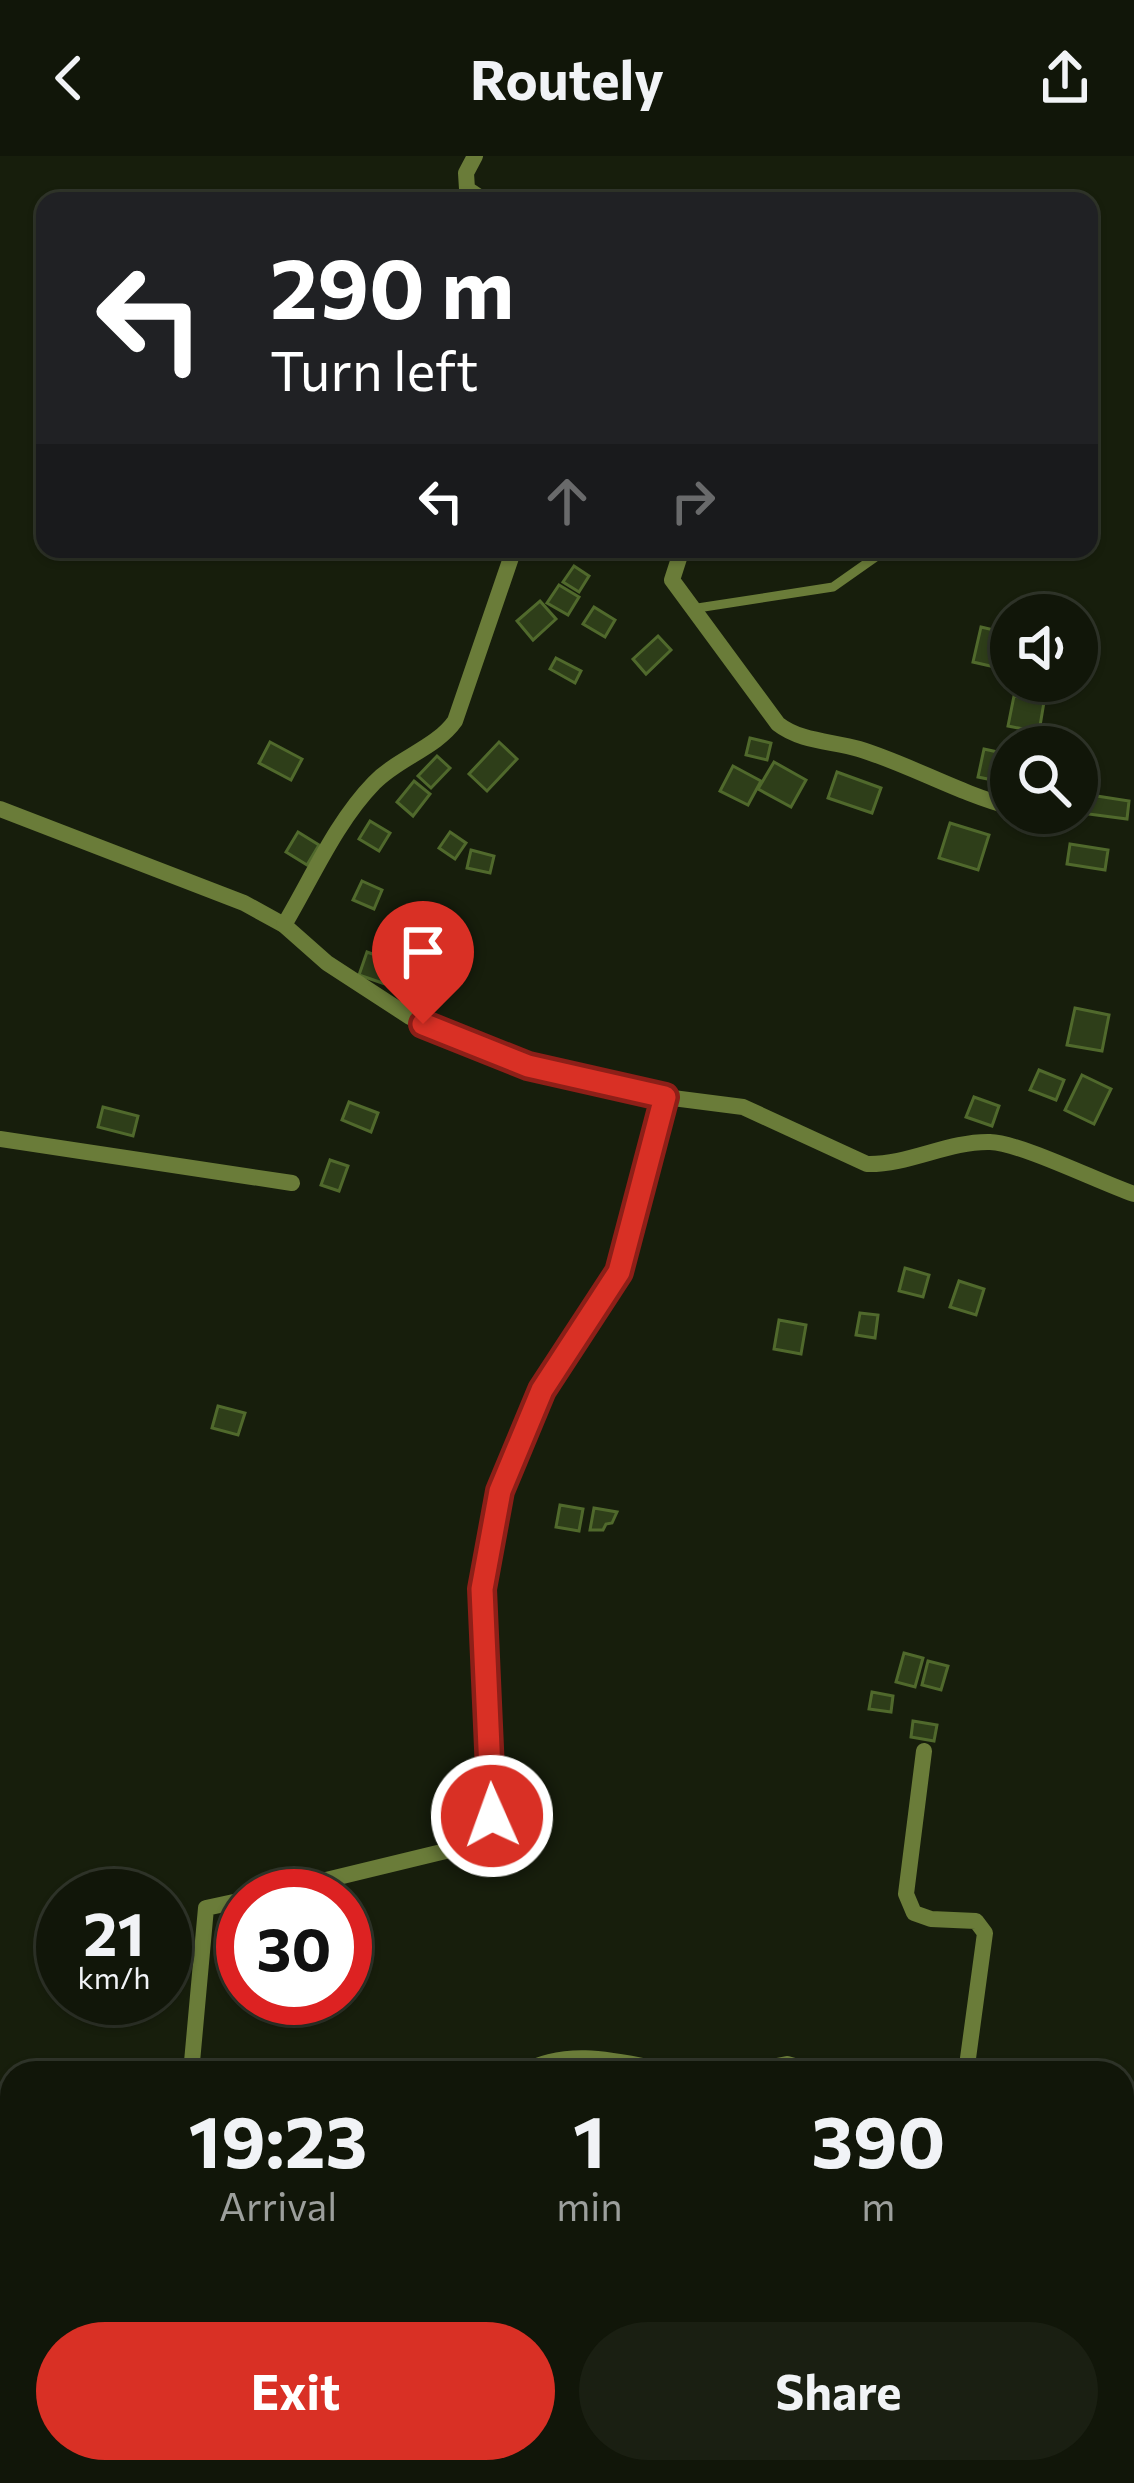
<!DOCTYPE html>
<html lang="en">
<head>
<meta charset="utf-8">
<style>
	:root { --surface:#111609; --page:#1a1f12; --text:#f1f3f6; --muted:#9c9f9c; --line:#30352a; --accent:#d93025 }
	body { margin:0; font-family:Commissioner,sans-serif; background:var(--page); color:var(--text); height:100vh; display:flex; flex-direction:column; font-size:45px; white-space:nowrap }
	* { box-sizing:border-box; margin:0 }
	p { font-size:39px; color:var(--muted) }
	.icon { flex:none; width:66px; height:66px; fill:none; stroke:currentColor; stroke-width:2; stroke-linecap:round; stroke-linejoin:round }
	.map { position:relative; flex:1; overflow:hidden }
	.sheet { position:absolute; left:0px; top:1905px; width:1134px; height:423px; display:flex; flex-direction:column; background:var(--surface); border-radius:36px 36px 0 0; box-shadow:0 3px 9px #0004,0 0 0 3px var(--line) }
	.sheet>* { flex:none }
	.banner { position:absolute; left:36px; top:36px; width:1062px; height:366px; border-radius:24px; box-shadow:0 3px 9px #0004,0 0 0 3px var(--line); background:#202124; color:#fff; overflow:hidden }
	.controls { position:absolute; left:990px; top:438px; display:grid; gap:24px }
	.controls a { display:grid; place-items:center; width:108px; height:108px; border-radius:50%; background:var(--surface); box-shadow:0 3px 9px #0004,0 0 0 3px var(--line); font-size:60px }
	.speed { position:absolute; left:36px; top:1713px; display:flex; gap:24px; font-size:60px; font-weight:700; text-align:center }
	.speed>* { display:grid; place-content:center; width:156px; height:156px; border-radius:50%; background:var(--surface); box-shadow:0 3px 9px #0004,0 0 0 3px var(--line); line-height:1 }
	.speed small { font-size:30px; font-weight:400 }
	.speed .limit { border:18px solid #d22; background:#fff; color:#111 }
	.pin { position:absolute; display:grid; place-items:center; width:102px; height:102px; color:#fff; margin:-123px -51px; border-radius:50% 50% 50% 0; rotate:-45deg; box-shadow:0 0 12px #0007 }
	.pin .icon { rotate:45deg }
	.me { position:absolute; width:132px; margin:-66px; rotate:358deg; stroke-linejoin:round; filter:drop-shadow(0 0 9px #0008) }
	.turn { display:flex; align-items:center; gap:42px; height:252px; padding:0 36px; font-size:54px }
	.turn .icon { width:156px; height:156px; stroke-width:2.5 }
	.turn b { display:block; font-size:84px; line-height:102px }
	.lanes { display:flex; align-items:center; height:114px; padding:0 36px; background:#0003; justify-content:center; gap:60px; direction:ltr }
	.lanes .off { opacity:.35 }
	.eta { display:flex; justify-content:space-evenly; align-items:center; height:204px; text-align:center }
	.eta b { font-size:72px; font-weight:700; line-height:84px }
	.action { display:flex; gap:24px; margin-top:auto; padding:24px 36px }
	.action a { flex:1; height:138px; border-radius:72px; background:var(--accent); color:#fff; font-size:48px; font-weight:700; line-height:138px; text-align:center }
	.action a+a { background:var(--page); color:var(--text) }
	header { display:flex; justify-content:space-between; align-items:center; height:156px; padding:0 36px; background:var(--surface); font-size:54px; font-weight:700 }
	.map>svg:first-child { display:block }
</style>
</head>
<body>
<header><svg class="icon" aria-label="back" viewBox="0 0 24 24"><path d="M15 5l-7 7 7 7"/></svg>Routely<svg class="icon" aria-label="share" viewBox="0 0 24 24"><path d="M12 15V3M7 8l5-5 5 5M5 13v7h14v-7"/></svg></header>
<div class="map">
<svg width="1134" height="2327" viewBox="0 0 1134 2327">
	<rect width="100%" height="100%" fill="#171e0c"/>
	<g fill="#2e3e19" stroke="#50692c" stroke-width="3">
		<path d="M 574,410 L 589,420 L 579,436 L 563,426 Z"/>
		<path d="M 559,429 L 579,441 L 568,459 L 547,447 Z"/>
		<path d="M 540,445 L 556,463 L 533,484 L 517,465 Z"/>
		<path d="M 594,451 L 615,464 L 605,481 L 583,468 Z"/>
		<path d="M 981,471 L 1007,477 L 999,512 L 973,506 Z"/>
		<path d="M 658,480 L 671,494 L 646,518 L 633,503 Z"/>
		<path d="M 556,502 L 581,515 L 575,527 L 550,513 Z"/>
		<path d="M 1014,540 L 1044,546 L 1039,576 L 1008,570 Z"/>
		<path d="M 750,582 L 771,587 L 767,604 L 746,599 Z"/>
		<path d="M 270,586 L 302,603 L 291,624 L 259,607 Z"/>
		<path d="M 499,586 L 517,603 L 487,635 L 469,618 Z"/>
		<path d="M 984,593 L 1011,599 L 1007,627 L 978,621 Z"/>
		<path d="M 437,600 L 450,612 L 431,632 L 418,620 Z"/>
		<path d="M 774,606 L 806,624 L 791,651 L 758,633 Z"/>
		<path d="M 733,610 L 761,625 L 748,649 L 720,635 Z"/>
		<path d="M 837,616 L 881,632 L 872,657 L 828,642 Z"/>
		<path d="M 414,625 L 430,638 L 413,660 L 397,646 Z"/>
		<path d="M 1084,638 L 1129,645 L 1127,663 L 1081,657 Z"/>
		<path d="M 370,665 L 390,677 L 379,695 L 359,683 Z"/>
		<path d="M 950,667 L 989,679 L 978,714 L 939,702 Z"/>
		<path d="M 298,676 L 319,689 L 307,709 L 286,696 Z"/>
		<path d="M 450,676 L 466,687 L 455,703 L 439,692 Z"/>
		<path d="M 1070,688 L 1108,694 L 1105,714 L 1067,708 Z"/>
		<path d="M 471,694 L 494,700 L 490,717 L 467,712 Z"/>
		<path d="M 362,725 L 382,734 L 374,753 L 353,744 Z"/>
		<path d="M 367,796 L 403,809 L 394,831 L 359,819 Z"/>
		<path d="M 1075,852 L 1109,859 L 1102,895 L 1067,889 Z"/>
		<path d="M 1039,914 L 1064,924 L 1056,944 L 1030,934 Z"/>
		<path d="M 1082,919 L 1111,933 L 1094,968 L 1065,954 Z"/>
		<path d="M 974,941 L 999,950 L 992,970 L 966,961 Z"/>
		<path d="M 349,946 L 378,957 L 371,976 L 342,964 Z"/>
		<path d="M 103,951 L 138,960 L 133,980 L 98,971 Z"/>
		<path d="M 330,1004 L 348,1010 L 339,1035 L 321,1029 Z"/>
		<path d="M 905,1112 L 929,1119 L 923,1141 L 899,1135 Z"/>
		<path d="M 959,1125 L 984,1133 L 976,1159 L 950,1151 Z"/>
		<path d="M 860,1157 L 878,1159 L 875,1182 L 856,1179 Z"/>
		<path d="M 779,1164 L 806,1169 L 801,1198 L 774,1193 Z"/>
		<path d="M 218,1250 L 245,1257 L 238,1279 L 212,1272 Z"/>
		<path d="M 560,1349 L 583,1353 L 579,1375 L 556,1371 Z"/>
		<path d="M 594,1352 L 617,1356 L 612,1367 L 606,1368 L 603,1374 L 590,1374 Z"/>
		<path d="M 904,1497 L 923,1502 L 915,1531 L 896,1526 Z"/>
		<path d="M 928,1505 L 948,1510 L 941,1534 L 922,1529 Z"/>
		<path d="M 872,1536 L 893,1540 L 891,1556 L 869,1553 Z"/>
		<path d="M 913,1565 L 937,1569 L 934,1585 L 911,1581 Z"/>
	</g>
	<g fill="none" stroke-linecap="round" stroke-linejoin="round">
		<path stroke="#6a7c39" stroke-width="9" d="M 691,453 L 833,431 L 887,393"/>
		<g stroke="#6a7c39" stroke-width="16">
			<path d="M 475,0 L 466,17 L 467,33 L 485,45"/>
			<path d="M 682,393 L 672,424 L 778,568 C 801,586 833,585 859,593 C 911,609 958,637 1011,651"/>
			<path d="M 0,653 L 244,747 L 284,769 L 327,807 L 410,861"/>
			<path d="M 284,769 C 312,722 336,666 374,627 C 398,602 436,592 455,565 L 514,393"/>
			<path d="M 423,868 L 528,910 L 665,941 L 743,951 L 867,1008 C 909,1009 948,985 990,986 C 1021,987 1099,1026 1134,1038"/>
			<path d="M 0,983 L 292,1027"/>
			<path d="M 924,1595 L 906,1738 L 914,1757 L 931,1763 L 976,1765 L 985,1777 L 966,1917"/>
			<path d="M 260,1740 L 487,1685 L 492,1660 L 482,1433 L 500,1335 L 542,1234 L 619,1116 L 665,941"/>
			<path d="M 191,1917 L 206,1752 L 243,1744"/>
			<path d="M 522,1917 C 571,1889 626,1908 678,1917"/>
			<path d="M 740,1917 L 787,1908 L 820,1917"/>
			<path d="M 1122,1978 L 1134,1982"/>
			<path d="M 0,2239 L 12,2212"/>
		</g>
	</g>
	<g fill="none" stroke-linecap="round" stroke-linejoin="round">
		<g stroke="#8d1f18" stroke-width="30">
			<path id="route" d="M 423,868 L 528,910 L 665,941 L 619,1116 L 542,1234 L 500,1335 L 482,1433 L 492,1660"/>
		</g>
		<use href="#route" stroke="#d93025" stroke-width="21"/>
	</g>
</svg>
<div class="controls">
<a><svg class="icon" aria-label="sound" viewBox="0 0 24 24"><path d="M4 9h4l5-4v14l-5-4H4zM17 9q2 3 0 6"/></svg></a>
<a><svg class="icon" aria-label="search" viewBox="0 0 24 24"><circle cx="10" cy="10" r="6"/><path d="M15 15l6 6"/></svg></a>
</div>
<div class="speed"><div>21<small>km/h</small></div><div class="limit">30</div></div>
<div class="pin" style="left:423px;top:868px;background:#d93025"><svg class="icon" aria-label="arrive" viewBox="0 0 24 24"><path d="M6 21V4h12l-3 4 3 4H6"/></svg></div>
<svg class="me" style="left:492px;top:1660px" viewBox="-20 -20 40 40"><circle r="17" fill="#d93025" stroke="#fff" stroke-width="3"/><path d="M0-11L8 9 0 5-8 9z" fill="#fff"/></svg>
<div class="banner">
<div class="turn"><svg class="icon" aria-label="left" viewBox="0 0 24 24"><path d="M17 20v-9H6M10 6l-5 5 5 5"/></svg><div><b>290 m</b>Turn left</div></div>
<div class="lanes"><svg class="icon" aria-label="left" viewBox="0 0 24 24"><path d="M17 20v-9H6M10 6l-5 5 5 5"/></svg><svg class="icon off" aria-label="ahead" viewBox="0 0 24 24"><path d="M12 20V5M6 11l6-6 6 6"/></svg><svg class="icon off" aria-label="right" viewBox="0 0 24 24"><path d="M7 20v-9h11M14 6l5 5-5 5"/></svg></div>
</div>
<section class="sheet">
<div class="eta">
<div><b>19:23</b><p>Arrival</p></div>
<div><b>1</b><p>min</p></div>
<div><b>390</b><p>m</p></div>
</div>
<div class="action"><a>Exit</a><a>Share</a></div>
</section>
</div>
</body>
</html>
